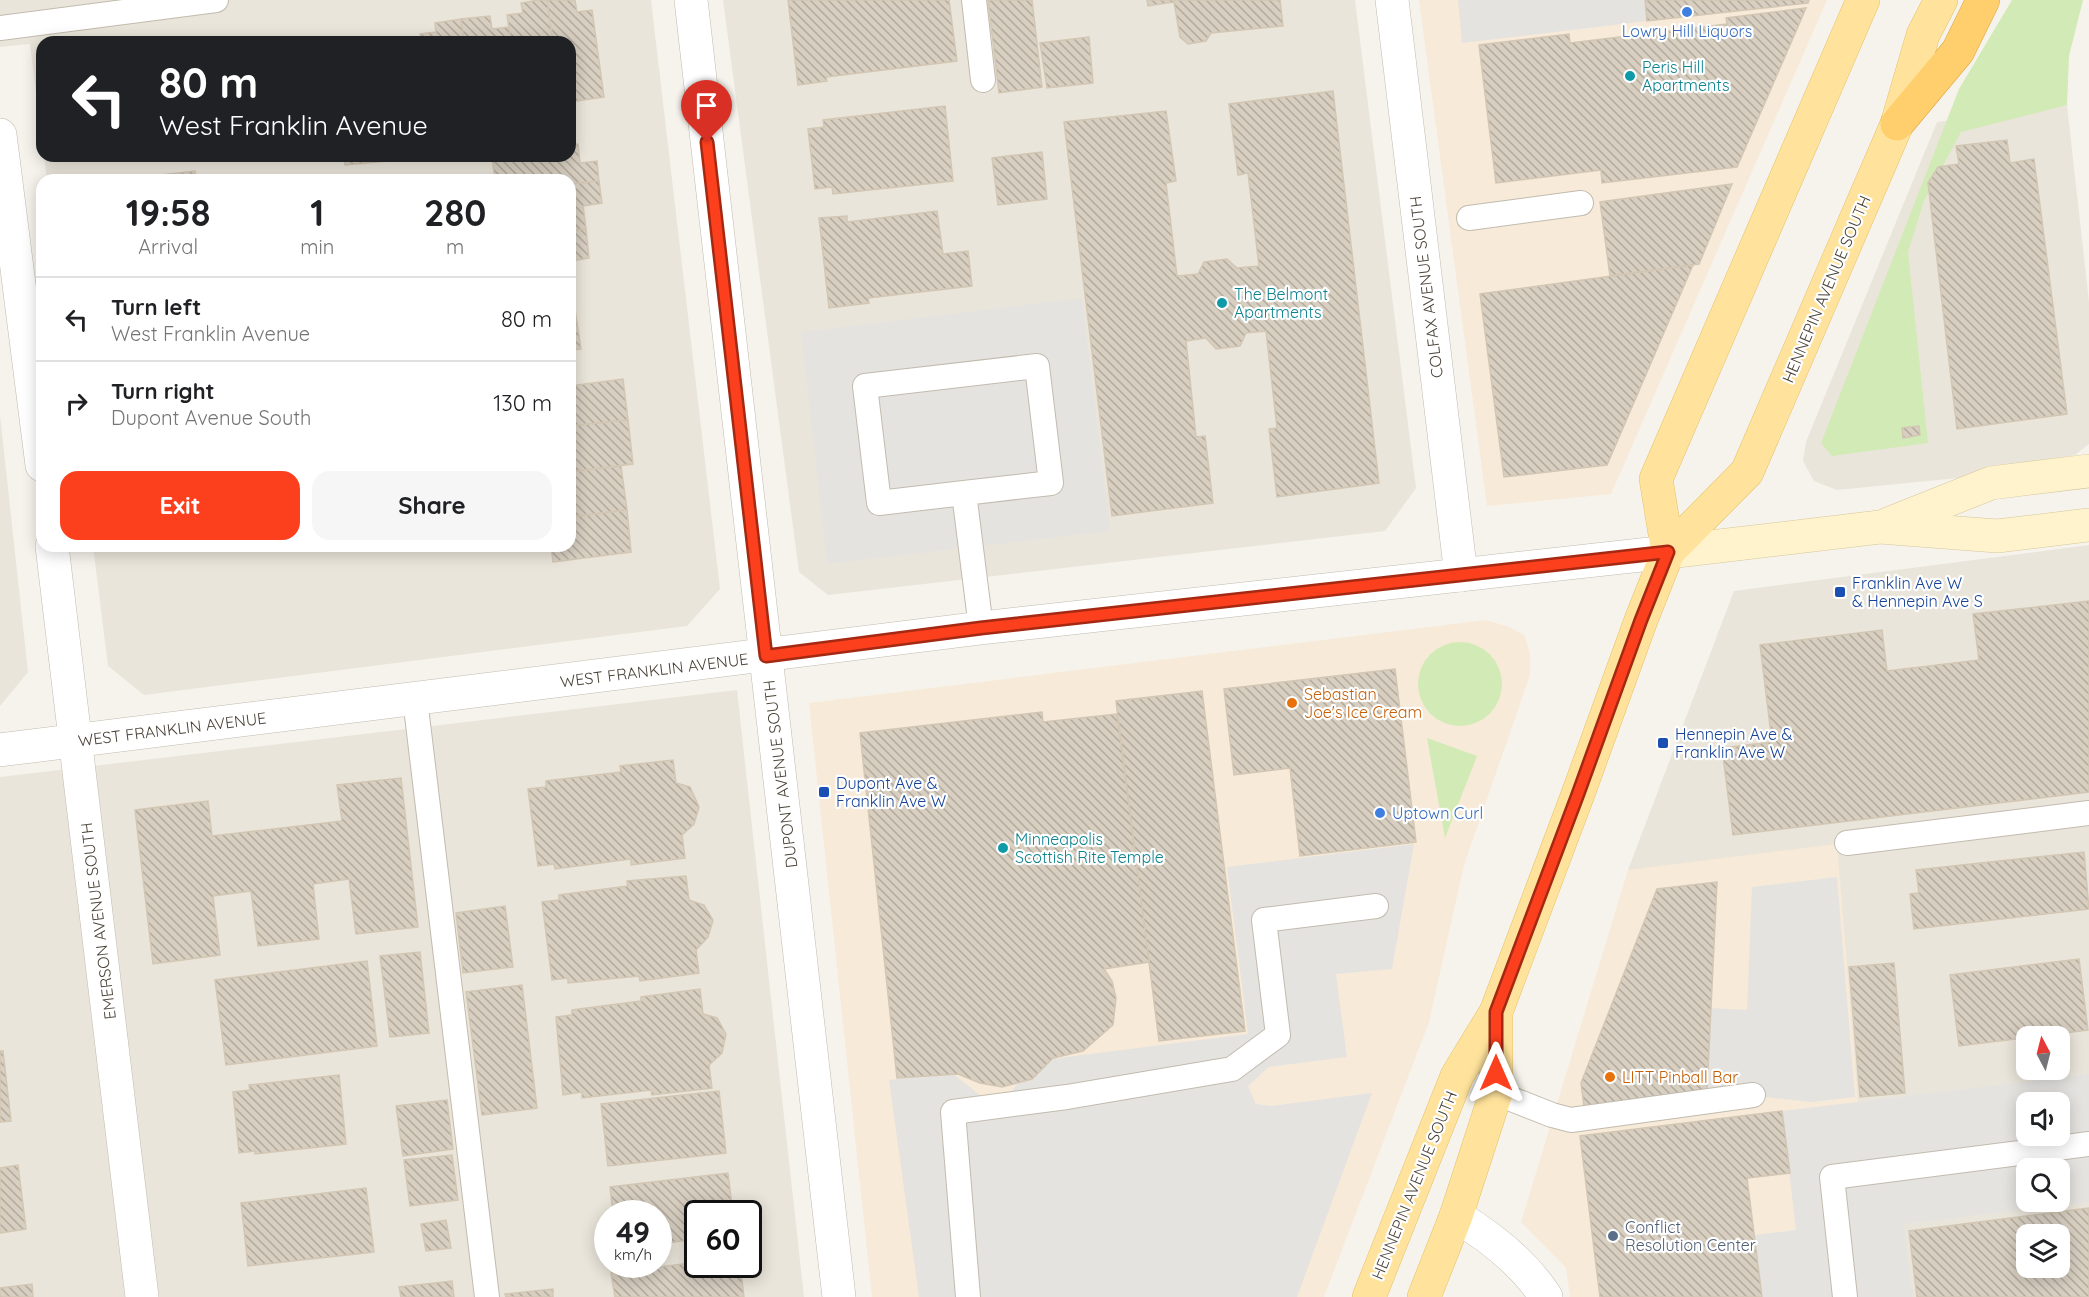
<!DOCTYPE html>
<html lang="en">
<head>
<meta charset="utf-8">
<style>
	:root { --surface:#fff; --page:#f6f6f6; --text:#202124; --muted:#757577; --line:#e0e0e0; --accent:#fc3f1d }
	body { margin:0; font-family:Quicksand,sans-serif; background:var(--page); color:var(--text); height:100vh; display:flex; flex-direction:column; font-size:22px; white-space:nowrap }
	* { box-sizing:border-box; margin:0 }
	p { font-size:20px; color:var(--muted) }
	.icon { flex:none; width:33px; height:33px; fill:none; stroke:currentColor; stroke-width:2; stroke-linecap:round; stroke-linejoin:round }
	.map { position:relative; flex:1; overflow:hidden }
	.side { position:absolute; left:36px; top:174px; width:540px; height:378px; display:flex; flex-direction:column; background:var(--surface); border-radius:18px; box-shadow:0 3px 15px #0003 }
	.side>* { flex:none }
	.top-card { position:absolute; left:36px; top:36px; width:540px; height:126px; border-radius:18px; box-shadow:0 3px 15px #0003; background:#202124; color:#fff; overflow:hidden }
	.needle { width:39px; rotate:353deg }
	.tools { position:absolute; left:2016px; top:1026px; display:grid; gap:12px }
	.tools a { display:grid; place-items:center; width:54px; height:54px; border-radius:12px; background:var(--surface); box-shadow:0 3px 15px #0003; font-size:30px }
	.speed { position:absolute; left:594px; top:1200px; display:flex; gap:12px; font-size:30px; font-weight:700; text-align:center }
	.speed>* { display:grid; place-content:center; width:78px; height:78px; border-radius:50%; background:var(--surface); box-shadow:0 3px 15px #0003; line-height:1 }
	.speed small { font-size:15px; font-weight:400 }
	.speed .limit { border:3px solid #111; border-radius:9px; background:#fff; color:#111 }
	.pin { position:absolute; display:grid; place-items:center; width:51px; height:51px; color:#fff; margin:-62px -26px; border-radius:50% 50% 50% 0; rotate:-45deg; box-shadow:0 0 6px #0007 }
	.pin .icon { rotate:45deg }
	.me { position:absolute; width:66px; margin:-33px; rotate:0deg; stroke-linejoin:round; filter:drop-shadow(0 0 4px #0008) }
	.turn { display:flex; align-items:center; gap:21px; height:126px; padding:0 24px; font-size:27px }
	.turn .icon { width:78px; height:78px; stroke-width:2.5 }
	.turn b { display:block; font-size:42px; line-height:51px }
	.eta { display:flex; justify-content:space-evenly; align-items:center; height:102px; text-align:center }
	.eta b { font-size:36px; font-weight:800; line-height:42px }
	.cta { display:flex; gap:12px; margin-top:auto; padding:12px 24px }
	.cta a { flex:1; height:69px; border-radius:18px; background:var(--accent); color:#fff; font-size:24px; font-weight:800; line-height:69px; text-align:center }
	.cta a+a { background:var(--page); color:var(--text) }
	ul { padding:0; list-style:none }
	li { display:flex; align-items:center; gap:18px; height:84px; padding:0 24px; border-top:2px solid var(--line) }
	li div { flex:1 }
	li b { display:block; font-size:22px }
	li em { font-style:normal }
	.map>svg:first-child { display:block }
</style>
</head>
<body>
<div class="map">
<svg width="2089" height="1297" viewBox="0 0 2089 1297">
	<defs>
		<pattern id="building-back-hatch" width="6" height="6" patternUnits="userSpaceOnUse" patternTransform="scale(1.5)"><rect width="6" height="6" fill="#d8cfc1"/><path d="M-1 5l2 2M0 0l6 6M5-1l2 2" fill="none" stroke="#b1aa9e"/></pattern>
	</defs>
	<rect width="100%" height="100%" fill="#f6f3ec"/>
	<g fill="#eae5da" fill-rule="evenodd">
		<path d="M 0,0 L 651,0 L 720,589 L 687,626 L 144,695 L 108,666 L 93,546 L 570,546 L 570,180 L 47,180 L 44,156 L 570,156 L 570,42 L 42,42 L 42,142 L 30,44 L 0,47 Z"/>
		<path d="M 723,0 L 1355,0 L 1416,488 L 1385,531 L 828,595 L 799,572 Z"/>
		<path d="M 2067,105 L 2089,302 L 2089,444 L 2075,455 L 1968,477 L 1837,490 L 1814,481 L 1803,461 L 1806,442 L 1937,122 Z"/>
		<path d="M 0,415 L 28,672 L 0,706 Z"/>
		<path d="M 2089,545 L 2089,1297 L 1845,1297 L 1628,870 L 1734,591 ZM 2026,1036 L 2060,1036 L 2060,1070 L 2026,1070 ZM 2026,1102 L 2060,1102 L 2060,1136 L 2026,1136 ZM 2026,1168 L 2060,1168 L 2060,1202 L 2026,1202 ZM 2026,1234 L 2060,1234 L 2060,1268 L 2026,1268 Z"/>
		<path d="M 737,690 L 804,1297 L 0,1297 L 0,777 ZM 608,1214 L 658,1214 L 658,1264 L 608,1264 ZM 698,1214 L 748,1214 L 748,1264 L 698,1264 Z"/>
	</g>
	<g fill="#f7ead8">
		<path d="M 1419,0 L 1827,0 L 1611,494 L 1487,506 Z"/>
		<path d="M 1486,620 L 1509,627 L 1524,635 L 1530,653 L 1530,675 L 1464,865 L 1429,1022 L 1324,1297 L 872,1297 L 809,703 Z"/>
		<path d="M 1837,844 L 1864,1173 L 1845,1297 L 1570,1297 L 1566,1268 L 1521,1222 L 1628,870 Z"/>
	</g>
	<g fill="#d2eab5">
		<path d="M 2012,0 L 2083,0 L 2069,56 L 2067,105 L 1961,132 L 1924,201 L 1908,252 L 1928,443 L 1832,456 L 1821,443 L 1959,89 Z"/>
		<circle cx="1460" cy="684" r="42"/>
		<path d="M 1427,738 L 1477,756 L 1445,838 Z"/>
	</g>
	<g fill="#e5e3e0" fill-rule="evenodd">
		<path d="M 1458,0 L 1645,0 L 1647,21 L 1462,43 Z"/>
		<path d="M 1082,298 L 1110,531 L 827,564 L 801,332 Z"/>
		<path d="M 1414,844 L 1392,969 L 1336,974 L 1347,1057 L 1269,1067 L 1248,1086 L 1256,1104 L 1271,1106 L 1372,1093 L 1297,1297 L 919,1297 L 889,1080 L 951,1072 L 981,1096 L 1011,1092 L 1035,1061 L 1248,1034 L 1227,867 Z"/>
		<path d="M 1837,877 L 1855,1097 L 1812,1102 L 1707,1091 L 1711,1008 L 1747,1010 L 1752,887 Z"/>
		<path d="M 2089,1074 L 2089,1202 L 1904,1224 L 1912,1297 L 1762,1297 L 1754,1235 L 1796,1230 L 1782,1111 ZM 2026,1102 L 2060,1102 L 2060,1136 L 2026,1136 ZM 2026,1168 L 2060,1168 L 2060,1202 L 2026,1202 Z"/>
	</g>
	<g fill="url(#building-back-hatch)" stroke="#d3c7b4" stroke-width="1.5" fill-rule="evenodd">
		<path d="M 538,0 L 547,0 L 553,42 L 511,42 L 507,15 L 523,13 L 521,3 Z"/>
		<path d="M 547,0 L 575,0 L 577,12 L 592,10 L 604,97 L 570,102 L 570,42 L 553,42 Z"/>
		<path d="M 788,0 L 949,0 L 957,61 L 826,77 L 827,81 L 798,85 Z"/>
		<path d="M 988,0 L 1032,0 L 1042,87 L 999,93 Z"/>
		<path d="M 1147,0 L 1280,0 L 1283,26 L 1211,33 L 1206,41 L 1188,44 L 1180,37 L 1174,2 L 1148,6 Z"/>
		<path d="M 1645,0 L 1809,0 L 1808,3 L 1647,21 Z"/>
		<path d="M 1806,8 L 1737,167 L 1602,183 L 1601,170 L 1496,183 L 1479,45 L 1569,34 L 1570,43 L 1727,24 L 1726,18 Z"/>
		<path d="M 490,16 L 492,29 L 509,27 L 511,42 L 464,42 L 461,19 Z"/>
		<path d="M 461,19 L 464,42 L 421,42 L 420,34 L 436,32 L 435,23 Z"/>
		<path d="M 1089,37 L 1093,83 L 1047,88 L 1040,43 Z"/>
		<path d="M 1333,91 L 1379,483 L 1277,497 L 1269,429 L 1277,428 L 1266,331 L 1246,333 L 1240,346 L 1216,349 L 1206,338 L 1186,341 L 1196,437 L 1205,436 L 1213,503 L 1112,516 L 1064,122 L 1166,111 L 1176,181 L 1166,183 L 1177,276 L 1198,274 L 1204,262 L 1227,259 L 1237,268 L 1259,266 L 1248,173 L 1238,175 L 1229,104 Z"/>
		<path d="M 945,106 L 953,181 L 833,194 L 832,187 L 815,189 L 808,129 L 824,127 L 823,120 Z"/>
		<path d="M 2007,140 L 2010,163 L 2034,159 L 2067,414 L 1957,429 L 1928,183 L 1938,167 L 1959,164 L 1956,146 Z"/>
		<path d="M 578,144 L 580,163 L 597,161 L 599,181 L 570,184 L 570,180 L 495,180 L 492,156 L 570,156 L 570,145 Z"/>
		<path d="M 1042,152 L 1047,199 L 998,205 L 992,158 Z"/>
		<path d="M 261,156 L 291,156 L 261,159 Z"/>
		<path d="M 344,156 L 388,156 L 388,161 L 345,165 Z"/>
		<path d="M 388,156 L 425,156 L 388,161 Z"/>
		<path d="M 195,171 L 196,180 L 116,180 Z"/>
		<path d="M 599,181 L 602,203 L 583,206 L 586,229 L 570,231 L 570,184 Z"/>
		<path d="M 1732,184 L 1699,264 L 1610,276 L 1600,202 Z"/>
		<path d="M 937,211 L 943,254 L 968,251 L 972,286 L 868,298 L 869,303 L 829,308 L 819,218 L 847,216 L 847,222 Z"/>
		<path d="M 586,229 L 589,258 L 570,261 L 570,231 Z"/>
		<path d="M 1693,265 L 1607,465 L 1504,477 L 1480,294 Z"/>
		<path d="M 570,274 L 577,323 L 570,324 Z"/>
		<path d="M 577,323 L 581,349 L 570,350 L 570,324 Z"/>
		<path d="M 623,379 L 628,420 L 570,426 L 570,386 Z"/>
		<path d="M 628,420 L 633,464 L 570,472 L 570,426 Z"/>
		<path d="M 1919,426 L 1920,435 L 1903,438 L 1902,428 Z"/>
		<path d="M 621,466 L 627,510 L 570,517 L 570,472 Z"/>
		<path d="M 627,510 L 631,552 L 553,562 L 551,546 L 570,546 L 570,517 Z"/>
		<path d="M 2089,601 L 2089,792 L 1733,835 L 1722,748 L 1772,742 L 1760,645 L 1882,630 L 1887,671 L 1979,660 L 1973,614 Z"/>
		<path d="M 1395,669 L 1416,842 L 1300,856 L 1290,768 L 1234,775 L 1224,689 Z"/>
		<path d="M 1202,691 L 1245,1031 L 1159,1041 L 1116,701 Z"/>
		<path d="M 1042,712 L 1043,722 L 1117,714 L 1149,962 L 1104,969 L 1112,981 L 1116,998 L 1113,1025 L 1083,1051 L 1053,1058 L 1032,1079 L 1002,1087 L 980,1083 L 958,1074 L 897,1078 L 860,733 Z"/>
		<path d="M 673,760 L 676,783 L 690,787 L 699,807 L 694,824 L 682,835 L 685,858 L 631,865 L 631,859 L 555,869 L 554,864 L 538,866 L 528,789 L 546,787 L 546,781 L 621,772 L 620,766 Z"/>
		<path d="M 401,778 L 418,927 L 356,934 L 349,879 L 313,884 L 319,939 L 258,946 L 251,891 L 213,896 L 220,955 L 153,964 L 135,810 L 208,801 L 212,836 L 342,821 L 337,785 Z"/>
		<path d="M 2084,852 L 2089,909 L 1914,929 L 1910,894 L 1919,893 L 1916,870 Z"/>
		<path d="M 686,876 L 689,900 L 704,905 L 713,920 L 708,937 L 696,950 L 699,973 L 640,981 L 639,976 L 568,983 L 568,978 L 552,980 L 542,902 L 559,900 L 559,895 L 628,886 L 627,881 Z"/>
		<path d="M 1717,882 L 1707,1091 L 1584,1107 L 1581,1083 L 1657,889 Z"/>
		<path d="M 505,906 L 513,967 L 463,973 L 456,913 Z"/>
		<path d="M 420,952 L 429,1033 L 390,1037 L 380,956 Z"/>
		<path d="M 2079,959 L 2088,1030 L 1959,1046 L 1950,975 Z"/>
		<path d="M 367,961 L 377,1046 L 226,1065 L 215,980 Z"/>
		<path d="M 1894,963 L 1905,1093 L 1860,1097 L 1849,967 Z"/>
		<path d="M 522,985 L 537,1108 L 482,1115 L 466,992 Z"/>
		<path d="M 700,989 L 703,1014 L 717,1018 L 726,1034 L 722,1053 L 709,1065 L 712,1088 L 652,1095 L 651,1090 L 582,1098 L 582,1092 L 563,1095 L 556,1017 L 572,1015 L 572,1010 L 641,1001 L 641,997 Z"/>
		<path d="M 0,1051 L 3,1051 L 11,1121 L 0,1122 Z"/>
		<path d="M 339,1075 L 346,1144 L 255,1154 L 255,1151 L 239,1153 L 233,1092 L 250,1090 L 249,1085 Z"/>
		<path d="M 719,1091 L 726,1153 L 608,1166 L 601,1104 Z"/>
		<path d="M 447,1100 L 453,1149 L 403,1156 L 396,1106 Z"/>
		<path d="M 1782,1111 L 1790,1173 L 1747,1178 L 1762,1297 L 1600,1297 L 1580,1136 Z"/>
		<path d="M 452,1155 L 458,1200 L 410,1206 L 404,1160 Z"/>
		<path d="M 18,1165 L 26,1229 L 0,1233 L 0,1168 Z"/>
		<path d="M 728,1173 L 733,1214 L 698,1214 L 698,1239 L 658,1244 L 658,1214 L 613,1214 L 610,1187 Z"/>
		<path d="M 366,1188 L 374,1252 L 248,1266 L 241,1203 Z"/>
		<path d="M 2089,1208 L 2089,1297 L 1917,1297 L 1909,1231 ZM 2026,1234 L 2060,1234 L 2060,1268 L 2026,1268 Z"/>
		<path d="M 446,1220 L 451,1248 L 426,1251 L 421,1224 Z"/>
		<path d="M 698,1262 L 698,1264 L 740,1264 L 744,1297 L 615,1297 L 611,1273 Z"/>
		<path d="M 452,1281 L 454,1297 L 401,1297 L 399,1287 Z"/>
		<path d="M 32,1284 L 33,1297 L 0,1297 L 0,1288 Z"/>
		<path d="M 553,1289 L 553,1297 L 506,1297 L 505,1294 Z"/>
	</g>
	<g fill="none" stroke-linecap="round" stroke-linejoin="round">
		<g stroke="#c2bbae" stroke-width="26">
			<g id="service">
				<path d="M 974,0 L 983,80"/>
				<path d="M 0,28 L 216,0"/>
				<path d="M 1469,218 L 1581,203"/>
				<path d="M 964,493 L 879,503 L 865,386 L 1037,366 L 1051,483 L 964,493 L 981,628"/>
				<path d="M 415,699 L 487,1297"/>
				<path d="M 1847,843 L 2089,813"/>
				<path d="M 1496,1093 L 1552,1115 L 1571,1120 L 1753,1095"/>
				<path d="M 968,1297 L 953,1112 L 1067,1097 L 1232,1069 L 1278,1035 L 1264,920 L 1376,906"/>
				<path d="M 1845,1297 L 1832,1177 L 2089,1144"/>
			</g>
		</g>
		<g stroke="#c2bbae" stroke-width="34">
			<g id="minor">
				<path d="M 691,0 L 839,1297"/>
				<path d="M 1392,0 L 1461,575"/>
				<path d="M 0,135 L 42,465"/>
				<path d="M 52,546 L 142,1297"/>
				<path d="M 1456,1216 C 1491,1237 1524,1263 1546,1297"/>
			</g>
		</g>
		<g stroke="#c2bbae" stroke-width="34">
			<path id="tertiary" d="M 0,750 L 981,628 L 1668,552"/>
		</g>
		<g stroke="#d6c79b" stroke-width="34">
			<g id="secondary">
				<path d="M 1888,524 L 1991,483 L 2089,471"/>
				<path d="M 1668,552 L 1880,527 L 1997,536 L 2089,525"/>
			</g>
		</g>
		<g stroke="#e6c16a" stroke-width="34">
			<g id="primary">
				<path d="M 1668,552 L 1656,479 L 1863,0"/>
				<path d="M 1369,1297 L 1457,1076 L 1496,1012 L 1578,794 L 1641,620 L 1668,552 L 1747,472 L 1897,124 L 1923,35 L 1941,0"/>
				<path d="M 1424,1297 L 1456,1216 L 1496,1093 L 1496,1012"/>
			</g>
		</g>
		<g stroke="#e0a43c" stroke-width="34">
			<path id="motorway" d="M 1897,124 L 1958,51 L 1983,0"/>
		</g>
		<use href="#service" stroke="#fff" stroke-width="24"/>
		<use href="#minor" stroke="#fff" stroke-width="33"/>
		<use href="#tertiary" stroke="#fff" stroke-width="33"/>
		<use href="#secondary" stroke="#fff3cd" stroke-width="33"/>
		<use href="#primary" stroke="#ffe39c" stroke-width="33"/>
		<use href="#motorway" stroke="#ffcf6e" stroke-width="33"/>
	</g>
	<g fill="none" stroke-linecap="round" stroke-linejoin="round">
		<g stroke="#a42913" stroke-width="15">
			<path id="route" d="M 707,142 L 766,656 L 981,628 L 1668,552 L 1641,620 L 1578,794 L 1496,1012 L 1496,1073"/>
		</g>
		<use href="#route" stroke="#fc3f1d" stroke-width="10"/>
	</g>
	<g fill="#3f7fe0" stroke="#fff" stroke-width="2">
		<circle cx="1687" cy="12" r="6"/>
		<circle cx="1380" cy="813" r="6"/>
	</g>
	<g fill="#0f9aa8" stroke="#fff" stroke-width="2">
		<circle cx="1630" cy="76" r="6"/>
		<circle cx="1222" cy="303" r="6"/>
		<circle cx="1003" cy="848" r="6"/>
	</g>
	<g fill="#1a4fb4" stroke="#fff" stroke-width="2">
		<rect x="1834" y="586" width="12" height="12" rx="3"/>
		<rect x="1657" y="737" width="12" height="12" rx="3"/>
		<rect x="818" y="786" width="12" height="12" rx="3"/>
	</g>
	<g fill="#e8710a" stroke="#fff" stroke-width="2">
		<circle cx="1292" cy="703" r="6"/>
		<circle cx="1610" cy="1077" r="6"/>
	</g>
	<circle fill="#5c6f8a" stroke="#fff" stroke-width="2" cx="1613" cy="1236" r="6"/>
	<g text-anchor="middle" stroke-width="4.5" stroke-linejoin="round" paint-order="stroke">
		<g font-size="16" fill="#366cbe" stroke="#fff">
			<text x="1687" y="37">Lowry Hill Liquors</text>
			<text x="1392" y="819" text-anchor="start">Uptown Curl</text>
		</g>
		<g font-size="16" fill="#0d838f" stroke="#fff" text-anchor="start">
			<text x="1642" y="73">Peris Hill<tspan x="1642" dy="18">Apartments</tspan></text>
			<text x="1234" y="300">The Belmont<tspan x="1234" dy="18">Apartments</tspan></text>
			<text x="1015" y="845">Minneapolis<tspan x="1015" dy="18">Scottish Rite Temple</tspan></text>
		</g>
		<g font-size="16" fill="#4b4439" stroke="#fff">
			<text transform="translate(1426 287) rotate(-97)" y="6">COLFAX AVENUE SOUTH</text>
			<text transform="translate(1826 289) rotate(-67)" y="6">HENNEPIN AVENUE SOUTH</text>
			<text transform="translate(654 670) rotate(-7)" y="6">WEST FRANKLIN AVENUE</text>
			<text transform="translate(172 729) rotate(-7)" y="6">WEST FRANKLIN AVENUE</text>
			<text transform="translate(780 774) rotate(-97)" y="6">DUPONT AVENUE SOUTH</text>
			<text transform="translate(98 921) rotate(-97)" y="6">EMERSON AVENUE SOUTH</text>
			<text transform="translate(1414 1185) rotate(-68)" y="6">HENNEPIN AVENUE SOUTH</text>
		</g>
		<g font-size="16" fill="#164399" stroke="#fff" text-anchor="start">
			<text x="1852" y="589">Franklin Ave W<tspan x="1852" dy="18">&amp; Hennepin Ave S</tspan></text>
			<text x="1675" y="740">Hennepin Ave &amp;<tspan x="1675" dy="18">Franklin Ave W</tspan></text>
			<text x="836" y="789">Dupont Ave &amp;<tspan x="836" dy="18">Franklin Ave W</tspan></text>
		</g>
		<g font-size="16" fill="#c56008" stroke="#fff" text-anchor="start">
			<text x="1304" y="700">Sebastian<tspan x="1304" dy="18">Joe's Ice Cream</tspan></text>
			<text x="1622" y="1083">LITT Pinball Bar</text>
		</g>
		<g font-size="16" fill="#4e5e75" stroke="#fff" text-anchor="start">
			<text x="1625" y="1233">Conflict<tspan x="1625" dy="18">Resolution Center</tspan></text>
		</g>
	</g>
</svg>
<div class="tools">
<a><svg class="needle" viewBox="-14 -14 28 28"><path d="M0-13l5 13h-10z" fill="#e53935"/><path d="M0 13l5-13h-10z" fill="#757577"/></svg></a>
<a><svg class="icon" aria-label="sound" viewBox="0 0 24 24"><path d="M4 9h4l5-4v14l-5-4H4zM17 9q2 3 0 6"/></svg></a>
<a><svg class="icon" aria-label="search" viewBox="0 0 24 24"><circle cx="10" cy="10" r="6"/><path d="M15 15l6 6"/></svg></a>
<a><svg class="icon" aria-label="layers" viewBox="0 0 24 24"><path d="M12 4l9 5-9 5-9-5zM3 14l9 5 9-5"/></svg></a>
</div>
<div class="speed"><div>49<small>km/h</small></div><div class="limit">60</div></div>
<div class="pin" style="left:707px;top:142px;background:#d93025"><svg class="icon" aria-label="arrive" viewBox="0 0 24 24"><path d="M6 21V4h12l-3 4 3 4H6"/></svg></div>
<svg class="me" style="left:1496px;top:1073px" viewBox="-20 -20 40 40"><path d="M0-17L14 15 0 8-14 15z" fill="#fc3f1d" stroke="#fff" stroke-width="4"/></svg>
<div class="top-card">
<div class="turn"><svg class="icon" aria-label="left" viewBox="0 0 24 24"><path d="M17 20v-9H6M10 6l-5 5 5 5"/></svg><div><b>80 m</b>West Franklin Avenue</div></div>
</div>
<section class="side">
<div class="eta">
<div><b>19:58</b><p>Arrival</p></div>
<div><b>1</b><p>min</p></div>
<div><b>280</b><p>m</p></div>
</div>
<ul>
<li><svg class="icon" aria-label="left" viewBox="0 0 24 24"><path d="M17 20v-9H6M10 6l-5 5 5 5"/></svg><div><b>Turn left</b><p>West Franklin Avenue</p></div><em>80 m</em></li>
<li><svg class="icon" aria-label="right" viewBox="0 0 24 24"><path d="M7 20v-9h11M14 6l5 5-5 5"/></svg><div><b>Turn right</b><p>Dupont Avenue South</p></div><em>130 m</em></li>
</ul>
<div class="cta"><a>Exit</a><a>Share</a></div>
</section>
</div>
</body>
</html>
